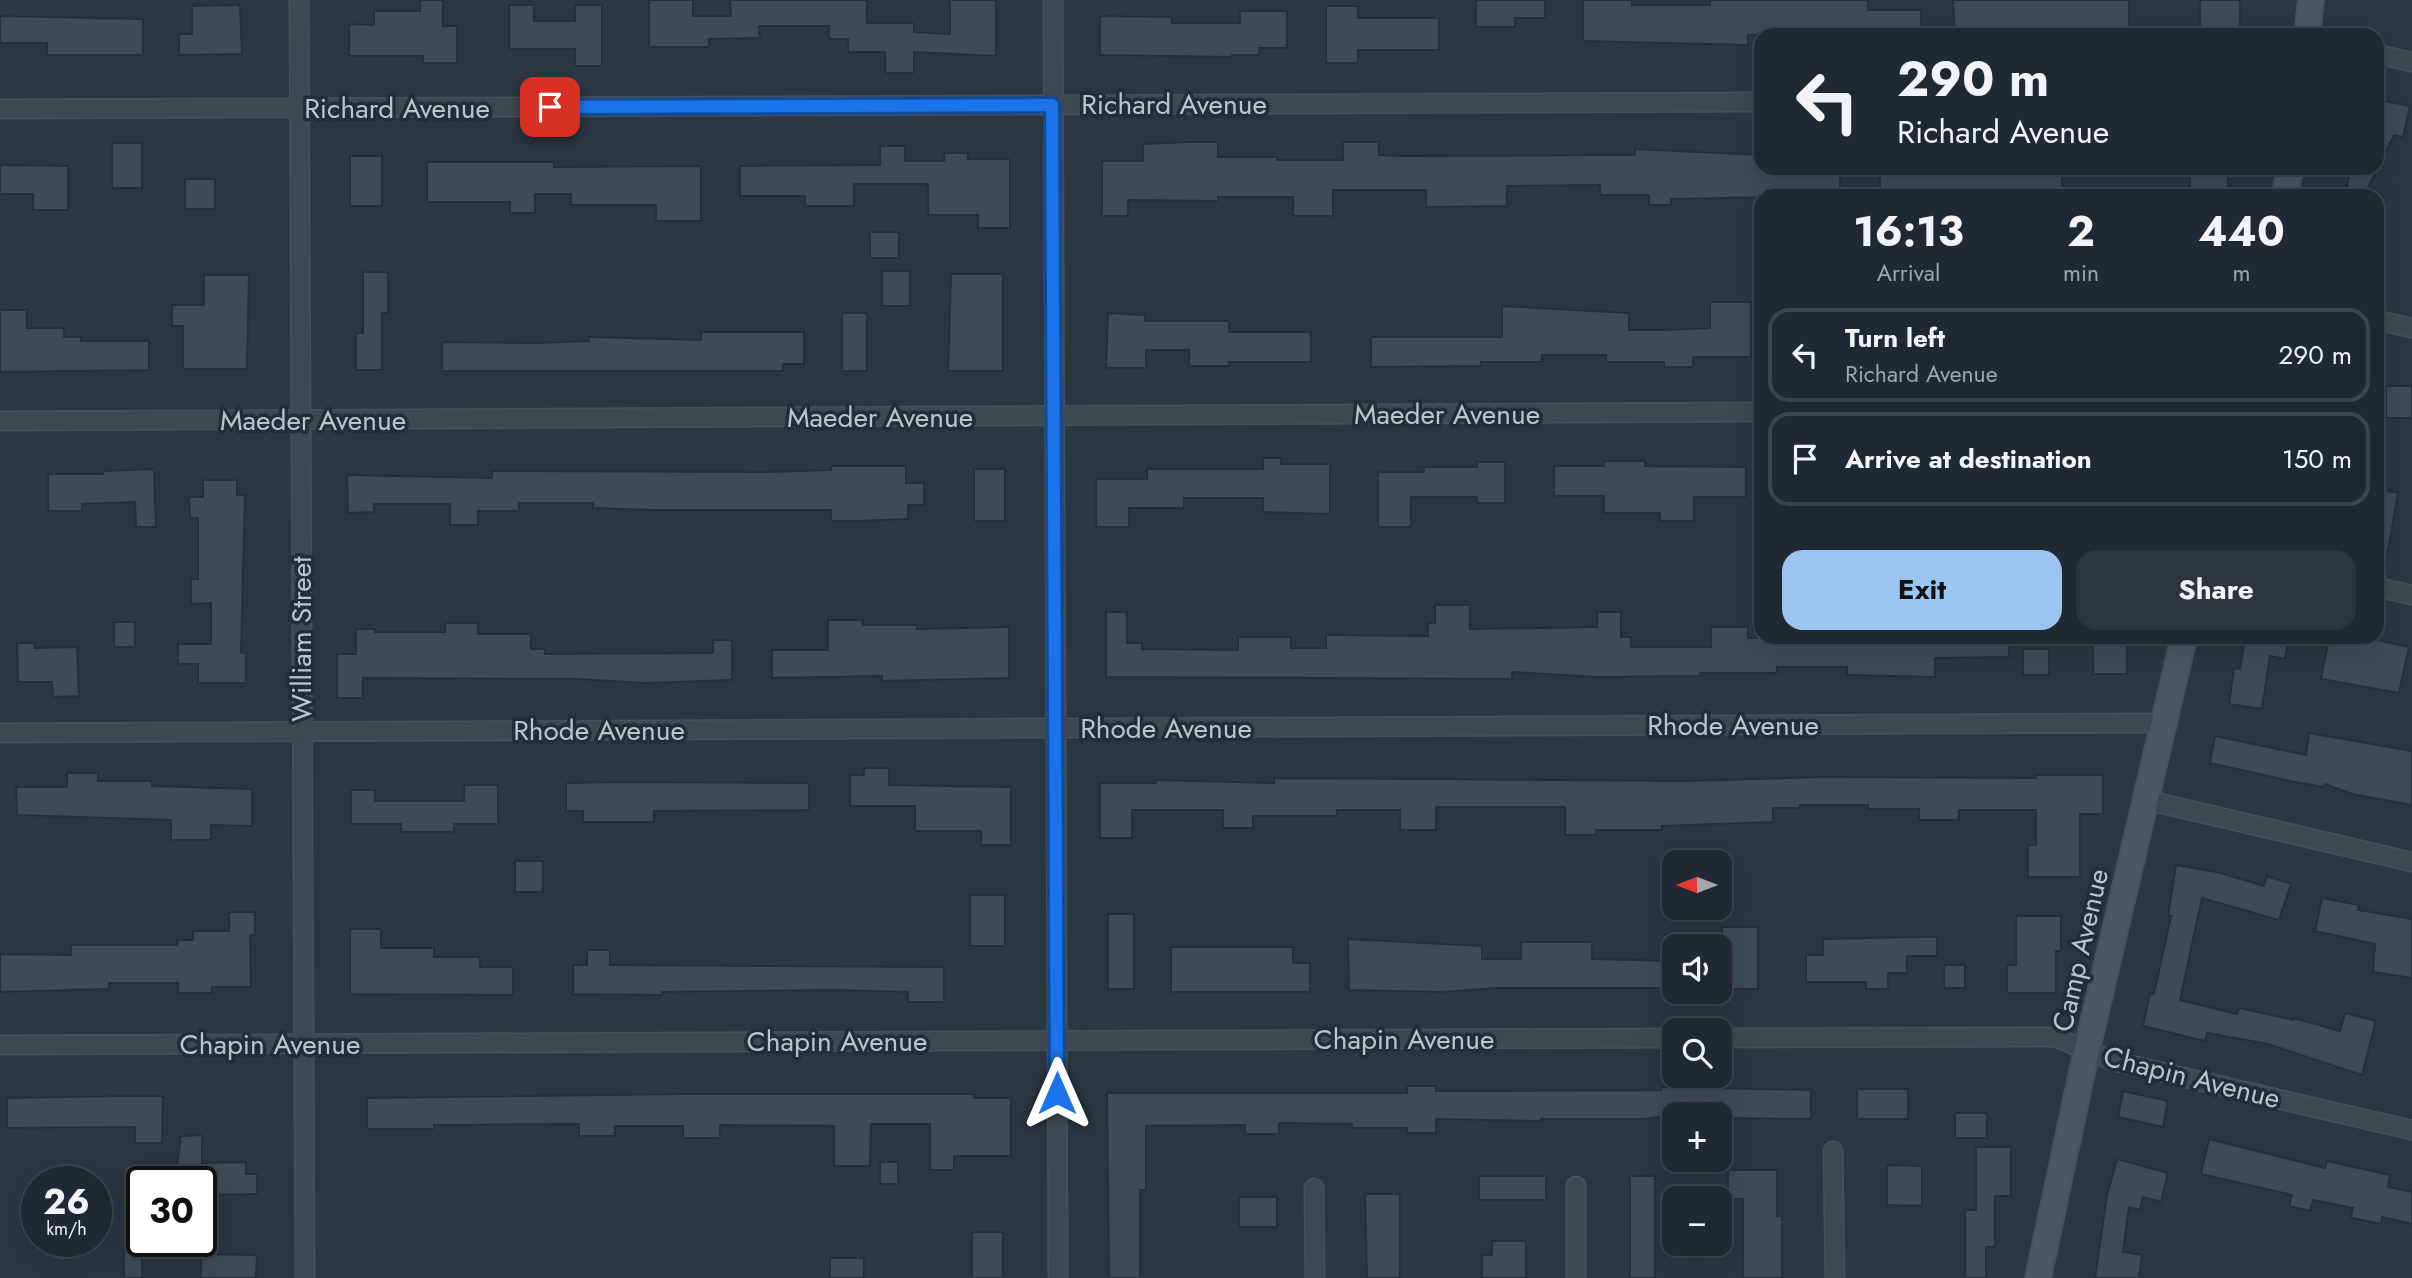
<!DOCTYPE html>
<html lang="en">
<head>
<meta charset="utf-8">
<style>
	:root { --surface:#202832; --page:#2d343e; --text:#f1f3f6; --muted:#a2a6ac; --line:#3d444d; --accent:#9bc4f0 }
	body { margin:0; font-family:Jost,sans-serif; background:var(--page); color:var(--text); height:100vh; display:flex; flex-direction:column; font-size:26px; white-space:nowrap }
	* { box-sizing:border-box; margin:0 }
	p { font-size:23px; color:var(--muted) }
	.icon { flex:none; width:38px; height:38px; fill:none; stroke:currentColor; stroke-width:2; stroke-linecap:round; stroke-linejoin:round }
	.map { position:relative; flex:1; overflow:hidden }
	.sheet { position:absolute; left:1754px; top:189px; width:630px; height:455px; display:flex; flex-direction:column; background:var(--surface); border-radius:21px; box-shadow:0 7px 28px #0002,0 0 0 2px var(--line) }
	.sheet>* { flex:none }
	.guide { position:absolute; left:1754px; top:28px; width:630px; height:147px; border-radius:21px; box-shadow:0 7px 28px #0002,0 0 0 2px var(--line); background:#202832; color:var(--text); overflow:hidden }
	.needle { width:46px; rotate:270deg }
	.fabs { position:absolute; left:1662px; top:850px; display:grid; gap:14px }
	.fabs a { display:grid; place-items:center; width:70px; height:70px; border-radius:14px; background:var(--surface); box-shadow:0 7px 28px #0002,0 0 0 2px var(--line); font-size:35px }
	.speed { position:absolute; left:21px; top:1166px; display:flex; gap:14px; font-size:35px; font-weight:700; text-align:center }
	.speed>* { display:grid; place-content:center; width:91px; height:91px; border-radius:50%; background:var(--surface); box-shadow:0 7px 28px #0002,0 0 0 2px var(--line); line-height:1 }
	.speed small { font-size:18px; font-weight:400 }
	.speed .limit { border:4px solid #111; border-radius:10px; background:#fff; color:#111 }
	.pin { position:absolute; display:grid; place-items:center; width:60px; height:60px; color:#fff; margin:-30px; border-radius:14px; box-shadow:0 4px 10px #0006 }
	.me { position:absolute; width:77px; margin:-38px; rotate:0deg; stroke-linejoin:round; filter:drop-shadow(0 0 5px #0008) }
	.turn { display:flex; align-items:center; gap:24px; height:147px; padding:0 28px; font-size:32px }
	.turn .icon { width:91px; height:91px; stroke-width:2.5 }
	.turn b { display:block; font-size:49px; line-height:60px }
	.eta { display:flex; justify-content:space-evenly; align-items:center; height:119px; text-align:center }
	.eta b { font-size:42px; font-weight:700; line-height:49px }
	.action { display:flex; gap:14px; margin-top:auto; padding:14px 28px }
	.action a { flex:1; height:80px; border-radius:21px; background:var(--accent); color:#111; font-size:28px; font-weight:700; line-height:80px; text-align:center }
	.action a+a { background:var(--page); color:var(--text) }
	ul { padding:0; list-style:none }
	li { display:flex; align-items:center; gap:21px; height:94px; margin:0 14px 10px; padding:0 14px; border:4px solid var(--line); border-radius:21px }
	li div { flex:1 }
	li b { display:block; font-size:26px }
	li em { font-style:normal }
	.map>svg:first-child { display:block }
</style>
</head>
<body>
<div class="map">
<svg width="2412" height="1278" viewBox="0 0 2412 1278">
	<rect width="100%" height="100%" fill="#2a3642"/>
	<g fill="#3c4b57" stroke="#252f39" stroke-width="2">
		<path d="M 420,0 L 443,0 L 443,26 L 457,26 L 457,63 L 423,63 L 423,56 L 349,56 L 349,24 L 374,25 L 374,11 L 420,11 Z"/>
		<path d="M 649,0 L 693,0 L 693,16 L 731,16 L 730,0 L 867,0 L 867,23 L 914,23 L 914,32 L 950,34 L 950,0 L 996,0 L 996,56 L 914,52 L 914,73 L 885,73 L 885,52 L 848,52 L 848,39 L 829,39 L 829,26 L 759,26 L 760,38 L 709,39 L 709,47 L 649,47 Z"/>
		<path d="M 1476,0 L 1545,0 L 1545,18 L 1515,18 L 1515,27 L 1476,27 Z"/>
		<path d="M 1583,0 L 1632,0 L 1632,5 L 1710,5 L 1710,0 L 1868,0 L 1868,10 L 1921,10 L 1921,35 L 1748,35 L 1748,45 L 1583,41 Z"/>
		<path d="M 1953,0 L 2129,0 L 2129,35 L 1955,35 Z"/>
		<rect x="2200" y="0" width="40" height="35"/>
		<path d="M 240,5 L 242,54 L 179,55 L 179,34 L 192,34 L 192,6 Z"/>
		<path d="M 509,5 L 534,5 L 534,21 L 575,21 L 575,5 L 602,5 L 602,66 L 575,66 L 575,49 L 509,49 Z"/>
		<path d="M 1326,6 L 1358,6 L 1358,18 L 1439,18 L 1439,50 L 1358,50 L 1358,63 L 1326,63 Z"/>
		<path d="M 1240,11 L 1287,11 L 1287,48 L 1259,48 L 1259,55 L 1232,55 L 1232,57 L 1100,55 L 1100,16 L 1172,17 L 1172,23 L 1240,23 Z"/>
		<path d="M 0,16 L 143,19 L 143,55 L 47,55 L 47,43 L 0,43 Z"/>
		<path d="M 2376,99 L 2410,106 L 2403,137 L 2394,135 L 2364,196 L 2345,196 L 2351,168 L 2376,168 Z"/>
		<path d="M 1189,142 L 1218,142 L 1218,157 L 1277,157 L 1277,160 L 1343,160 L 1343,142 L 1379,142 L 1379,155 L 1401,156 L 1635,155 L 1635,149 L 1760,155 L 1760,168 L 1840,168 L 1840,196 L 1671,199 L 1671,205 L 1649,205 L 1649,195 L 1600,195 L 1600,185 L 1507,186 L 1507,206 L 1426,207 L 1426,190 L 1333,190 L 1333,216 L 1293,216 L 1293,197 L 1218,197 L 1218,201 L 1128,200 L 1128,216 L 1102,216 L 1102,161 L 1143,161 L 1143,144 Z"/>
		<rect x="112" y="143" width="30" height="45"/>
		<path d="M 880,146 L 905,146 L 905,161 L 944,161 L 944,153 L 968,153 L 968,159 L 1010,159 L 1010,228 L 978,228 L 978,215 L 928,215 L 928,184 L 854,184 L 854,206 L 805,206 L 805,196 L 740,196 L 740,166 L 880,165 Z"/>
		<rect x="350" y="156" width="32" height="50"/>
		<path d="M 427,162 L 554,162 L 554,167 L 701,166 L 701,221 L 656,221 L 656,205 L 571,205 L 571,194 L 535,194 L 535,213 L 510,213 L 510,202 L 427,202 Z"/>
		<path d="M 0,165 L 68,166 L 68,210 L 33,210 L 33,194 L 0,194 Z"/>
		<path d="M 1880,168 L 2062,168 L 2062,196 L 1880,193 Z"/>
		<rect x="2190" y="168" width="38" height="28"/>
		<rect x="185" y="179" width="30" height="30"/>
		<rect x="870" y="232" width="29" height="26"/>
		<rect x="882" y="271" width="28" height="35"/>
		<path d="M 363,272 L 388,272 L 388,313 L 382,313 L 382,370 L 356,370 L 356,333 L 363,333 Z"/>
		<path d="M 951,274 L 1003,274 L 1003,371 L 948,371 Z"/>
		<path d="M 204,275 L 249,275 L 247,369 L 183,369 L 183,326 L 172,326 L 172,305 L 204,305 Z"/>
		<path d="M 1710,302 L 1751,302 L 1751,357 L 1693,357 L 1693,367 L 1664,367 L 1664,362 L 1606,362 L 1606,355 L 1542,355 L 1542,362 L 1481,362 L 1481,366 L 1371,367 L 1371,337 L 1502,337 L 1502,306 L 1629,313 L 1629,330 L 1664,330 L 1710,328 Z"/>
		<path d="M 0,310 L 27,310 L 27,328 L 64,328 L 64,337 L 81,337 L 81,341 L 149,341 L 149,370 L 0,372 Z"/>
		<rect x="842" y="313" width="25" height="58"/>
		<path d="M 1108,313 L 1145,315 L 1145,321 L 1229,321 L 1229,332 L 1311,332 L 1311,362 L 1229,362 L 1229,366 L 1189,366 L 1189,350 L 1146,350 L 1146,368 L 1106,368 Z"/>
		<path d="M 701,332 L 804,332 L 804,364 L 783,364 L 783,371 L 442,371 L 442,342 L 538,343 L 589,341 L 589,337 L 701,340 Z"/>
		<rect x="2386" y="386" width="26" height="32"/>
		<path d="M 1263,458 L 1281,458 L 1281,464 L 1330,464 L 1330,514 L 1263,512 L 1263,498 L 1184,498 L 1184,508 L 1129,508 L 1129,527 L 1096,527 L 1096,479 L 1147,479 L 1147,469 L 1263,469 Z"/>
		<path d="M 1604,461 L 1645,461 L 1645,466 L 1746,467 L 1746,497 L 1694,497 L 1694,521 L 1660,521 L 1660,513 L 1604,513 L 1604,496 L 1554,496 L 1554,466 L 1604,466 Z"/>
		<path d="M 1477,462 L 1505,462 L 1505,503 L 1477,503 L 1477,497 L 1411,497 L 1411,527 L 1378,527 L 1378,472 L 1424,472 L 1424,467 L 1477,467 Z"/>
		<path d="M 831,466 L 906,466 L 906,483 L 924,483 L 924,505 L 908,505 L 908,519 L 859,521 L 831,521 L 831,510 L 651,510 L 593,508 L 593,503 L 519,503 L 519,511 L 478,511 L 478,525 L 450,525 L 450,504 L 374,504 L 374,512 L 348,513 L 347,475 L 492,478 L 492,471 L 768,472 L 831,470 Z"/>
		<path d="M 154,469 L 156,527 L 136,527 L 135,502 L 82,504 L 82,511 L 48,511 L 48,474 L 103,474 L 103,471 Z"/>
		<rect x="974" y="469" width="31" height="52"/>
		<path d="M 203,480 L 237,480 L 237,495 L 245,495 L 241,653 L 246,653 L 246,683 L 198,683 L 198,664 L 178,664 L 178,644 L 211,644 L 211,603 L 191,604 L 191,579 L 198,579 L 198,518 L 190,518 L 189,497 L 203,497 Z"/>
		<path d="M 2376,489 L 2398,493 L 2386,562 L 2376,561 Z"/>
		<path d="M 1435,605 L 1470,605 L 1470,629 L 1597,627 L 1597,612 L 1621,612 L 1621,637 L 1631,637 L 1631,647 L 1711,647 L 1711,627 L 1748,627 L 1748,638 L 2009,637 L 2009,657 L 1935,658 L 1935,677 L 1847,675 L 1847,667 L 1777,667 L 1777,673 L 1700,673 L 1700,676 L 1597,677 L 1512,672 L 1512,679 L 1106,677 L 1106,612 L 1127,612 L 1127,643 L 1142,643 L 1142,649 L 1238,650 L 1238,637 L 1291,637 L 1291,648 L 1326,648 L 1326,635 L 1428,636 L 1428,623 L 1435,623 Z"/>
		<path d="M 828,620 L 863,620 L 863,625 L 917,625 L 917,629 L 1009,627 L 1009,678 L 882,681 L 882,676 L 772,678 L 772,650 L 828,650 Z"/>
		<rect x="114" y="622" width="21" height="25"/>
		<path d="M 445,623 L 478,623 L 478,634 L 531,634 L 531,649 L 545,649 L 545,654 L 713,653 L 713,640 L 732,640 L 732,680 L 645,683 L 577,679 L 363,678 L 363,698 L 337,698 L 337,654 L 356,654 L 356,629 L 375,629 L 375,632 L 445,632 Z"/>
		<rect x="2093" y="637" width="34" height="37"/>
		<path d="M 2245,637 L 2289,637 L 2285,659 L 2270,656 L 2262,709 L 2229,704 L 2234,668 L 2240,669 Z"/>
		<path d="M 2329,637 L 2363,637 L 2409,647 L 2399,693 L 2321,679 Z"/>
		<path d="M 17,643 L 34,643 L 35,648 L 77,647 L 79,696 L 53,697 L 52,682 L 18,682 Z"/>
		<rect x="2023" y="649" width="26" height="26"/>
		<path d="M 2309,733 L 2412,751 L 2412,805 L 2352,794 L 2325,784 L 2324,787 L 2290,781 L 2210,763 L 2215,736 L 2306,755 Z"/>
		<path d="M 864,768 L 889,768 L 889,785 L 1011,787 L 1011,845 L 981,845 L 981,831 L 915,831 L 915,806 L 850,806 L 850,775 L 864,775 Z"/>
		<path d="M 67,773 L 98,773 L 98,781 L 152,781 L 152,786 L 252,789 L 252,826 L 211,825 L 211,840 L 171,840 L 171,820 L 17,815 L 16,787 L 67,787 Z"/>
		<path d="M 2036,775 L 2103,775 L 2103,814 L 2080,814 L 2080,877 L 2028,877 L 2028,845 L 2036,845 L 2036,810 L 1959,810 L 1959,820 L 1919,820 L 1919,809 L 1868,809 L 1868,805 L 1800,805 L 1800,808 L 1773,808 L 1773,822 L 1662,826 L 1662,830 L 1596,830 L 1596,835 L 1565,835 L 1565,807 L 1436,807 L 1436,830 L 1400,830 L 1400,810 L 1337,810 L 1337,816 L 1253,816 L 1253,828 L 1223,828 L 1223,810 L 1132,810 L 1132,838 L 1100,838 L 1100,783 L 1156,783 L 1156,780 L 1274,783 L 1274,778 L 1684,781 L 1823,777 L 2036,778 Z"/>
		<path d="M 620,782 L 809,783 L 809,810 L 654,811 L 654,822 L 583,822 L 583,811 L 566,811 L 566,783 Z"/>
		<path d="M 464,785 L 498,785 L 498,824 L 454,824 L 454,832 L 401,832 L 401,824 L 351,824 L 351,790 L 375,790 L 375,801 L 464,801 Z"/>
		<rect x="515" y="861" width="28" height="31"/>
		<path d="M 2176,865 L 2217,872 L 2264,886 L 2267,876 L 2291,884 L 2279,920 L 2202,898 L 2180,1000 L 2237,1014 L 2239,1008 L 2294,1020 L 2294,1018 L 2340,1031 L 2345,1013 L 2376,1021 L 2362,1075 L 2268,1044 L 2207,1033 L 2205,1041 L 2143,1026 L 2150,993 L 2154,994 L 2171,916 L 2168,916 Z"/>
		<rect x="970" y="895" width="35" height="51"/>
		<path d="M 2322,898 L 2359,905 L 2358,910 L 2412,919 L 2412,978 L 2373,972 L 2375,944 L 2315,931 Z"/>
		<path d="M 229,912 L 255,912 L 255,935 L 250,935 L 251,987 L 212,987 L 212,993 L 178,993 L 178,983 L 109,983 L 109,989 L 0,992 L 0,954 L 71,955 L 71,945 L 177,945 L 177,940 L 193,940 L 193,931 L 229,931 Z"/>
		<rect x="1108" y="914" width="26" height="75"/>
		<path d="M 2016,916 L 2061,916 L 2061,951 L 2056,951 L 2056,993 L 2007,993 L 2007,965 L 2016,965 Z"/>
		<rect x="1722" y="927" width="36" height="62"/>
		<path d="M 350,929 L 381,929 L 381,948 L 434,948 L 434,957 L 480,957 L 480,967 L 513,967 L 513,995 L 350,994 Z"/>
		<path d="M 1916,937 L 1937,937 L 1937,956 L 1907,956 L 1907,973 L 1888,973 L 1888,989 L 1866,989 L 1866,982 L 1806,982 L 1806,955 L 1823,955 L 1823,939 Z"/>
		<path d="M 1348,939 L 1482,946 L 1482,959 L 1521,959 L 1521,942 L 1592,942 L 1592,959 L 1675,961 L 1675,988 L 1496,988 L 1442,992 L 1349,990 Z"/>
		<path d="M 1171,947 L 1293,947 L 1293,963 L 1310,963 L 1310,992 L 1171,992 Z"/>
		<path d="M 587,950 L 610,950 L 610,965 L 944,967 L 944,1002 L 908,1002 L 908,992 L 835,990 L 662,992 L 662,995 L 573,994 L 573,965 L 587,965 Z"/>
		<rect x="1944" y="965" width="21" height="23"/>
		<path d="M 1407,1086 L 1436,1086 L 1436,1091 L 1489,1091 L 1661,1090 L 1661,1087 L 1811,1090 L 1811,1119 L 1720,1118 L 1720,1115 L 1675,1115 L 1644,1119 L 1541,1119 L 1541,1121 L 1436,1119 L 1436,1133 L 1407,1133 L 1407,1128 L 1352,1128 L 1352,1124 L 1279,1123 L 1279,1134 L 1245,1134 L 1245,1125 L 1146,1126 L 1146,1190 L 1140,1190 L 1140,1278 L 1109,1278 L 1107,1093 L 1407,1093 Z"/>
		<rect x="1857" y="1089" width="51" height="30"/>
		<path d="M 2123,1091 L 2168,1101 L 2163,1127 L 2118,1117 Z"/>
		<path d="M 683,1094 L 974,1094 L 974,1098 L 1011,1098 L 1011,1156 L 954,1156 L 954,1170 L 930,1170 L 930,1124 L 871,1124 L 870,1166 L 834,1166 L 834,1126 L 720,1125 L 720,1138 L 683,1138 L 683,1126 L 615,1126 L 615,1136 L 579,1136 L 579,1124 L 434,1125 L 434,1129 L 367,1129 L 367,1098 Z"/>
		<path d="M 122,1096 L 163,1096 L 162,1143 L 135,1143 L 135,1127 L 7,1128 L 7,1098 Z"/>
		<rect x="1955" y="1113" width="32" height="25"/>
		<path d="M 202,1135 L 202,1163 L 246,1162 L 246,1174 L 257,1174 L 257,1194 L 201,1195 L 201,1181 L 175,1181 L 181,1136 Z"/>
		<path d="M 2209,1139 L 2325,1168 L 2327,1161 L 2390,1175 L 2388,1187 L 2412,1192 L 2412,1224 L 2382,1217 L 2381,1224 L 2351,1218 L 2353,1208 L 2313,1200 L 2310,1211 L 2289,1206 L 2292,1195 L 2201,1174 Z"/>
		<path d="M 1976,1147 L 2011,1147 L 2011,1196 L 1995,1196 L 1995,1247 L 1986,1247 L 1986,1278 L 1965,1278 L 1965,1210 L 1976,1210 Z"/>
		<path d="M 2117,1159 L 2168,1173 L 2161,1202 L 2143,1197 L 2140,1210 L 2129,1207 L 2123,1252 L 2142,1255 L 2139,1278 L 2095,1278 L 2107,1195 Z"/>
		<rect x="880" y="1162" width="18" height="22"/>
		<path d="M 1887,1165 L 1922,1166 L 1922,1206 L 1887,1205 Z"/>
		<path d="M 1728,1170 L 1777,1170 L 1777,1216 L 1782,1216 L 1782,1278 L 1743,1278 L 1743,1199 L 1728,1199 Z"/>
		<rect x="1479" y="1176" width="67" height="24"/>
		<rect x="1630" y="1176" width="25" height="102"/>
		<path d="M 1365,1194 L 1400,1194 L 1400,1278 L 1367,1278 Z"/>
		<rect x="1239" y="1197" width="38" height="30"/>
		<rect x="124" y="1204" width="18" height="74"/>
		<rect x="972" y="1232" width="31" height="46"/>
		<path d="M 1492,1241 L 1526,1241 L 1526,1278 L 1482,1278 L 1482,1255 L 1492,1255 Z"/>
		<path d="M 201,1254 L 257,1255 L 256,1278 L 201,1278 Z"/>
		<rect x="830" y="1258" width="34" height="20"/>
	</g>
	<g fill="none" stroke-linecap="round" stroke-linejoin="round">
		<g stroke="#48515b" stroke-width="21">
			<g id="street">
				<path d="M 299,0 L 305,1278"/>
				<path d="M 1053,0 L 1058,1278"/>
				<path d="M 2376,54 L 2412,62"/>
				<path d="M 0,109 L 1760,102"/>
				<path d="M 2376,320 L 2412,328"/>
				<path d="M 0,421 L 1760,412"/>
				<path d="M 2376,587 L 2412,595"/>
				<path d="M 0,733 L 2164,723"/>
				<path d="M 2146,800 L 2412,862"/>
				<path d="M 1720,1038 L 2055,1037 L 2113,1061 L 2412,1130"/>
				<path d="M 0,1045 L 1675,1038"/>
				<path d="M 1833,1151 L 1835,1278"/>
				<path d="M 1576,1186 L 1576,1278"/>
				<path d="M 1314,1188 L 1315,1278"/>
			</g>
		</g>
		<g stroke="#48515b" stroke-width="28">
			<g id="secondary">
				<path d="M 2307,35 L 2311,0"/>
				<path d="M 2285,196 L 2290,168"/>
				<path d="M 2038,1278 L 2087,1049 L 2184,637"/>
			</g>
		</g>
		<use href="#street" stroke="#3e4851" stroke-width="18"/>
		<use href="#secondary" stroke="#4c5764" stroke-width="24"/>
	</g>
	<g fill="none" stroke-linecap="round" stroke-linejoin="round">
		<g stroke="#114b97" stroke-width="18">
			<path id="route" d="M 550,107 L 1052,105 L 1057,1093"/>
		</g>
		<use href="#route" stroke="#1a73e8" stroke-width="12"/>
	</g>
	<g text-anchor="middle" stroke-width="7" stroke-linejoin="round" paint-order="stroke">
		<g font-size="28" fill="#bbc3cb" stroke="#222d37">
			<text x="1174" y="114">Richard Avenue</text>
			<text x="397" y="118">Richard Avenue</text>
			<text x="1447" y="424">Maeder Avenue</text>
			<text x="880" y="427">Maeder Avenue</text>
			<text x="313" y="430">Maeder Avenue</text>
			<text transform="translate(301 639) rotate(-90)" y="10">William Street</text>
			<text x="1733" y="735">Rhode Avenue</text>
			<text x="1166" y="738">Rhode Avenue</text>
			<text x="599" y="740">Rhode Avenue</text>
			<text transform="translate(2080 950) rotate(-77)" y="10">Camp Avenue</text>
			<text x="1404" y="1049">Chapin Avenue</text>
			<text x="837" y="1051">Chapin Avenue</text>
			<text x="270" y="1054">Chapin Avenue</text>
			<text transform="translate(2192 1077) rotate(14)" y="10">Chapin Avenue</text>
		</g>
	</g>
</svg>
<div class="fabs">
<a><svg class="needle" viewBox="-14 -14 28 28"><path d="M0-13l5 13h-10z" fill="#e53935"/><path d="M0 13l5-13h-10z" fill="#a2a6ac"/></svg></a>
<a><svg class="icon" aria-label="sound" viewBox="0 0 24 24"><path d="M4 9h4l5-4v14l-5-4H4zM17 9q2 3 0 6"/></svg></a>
<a><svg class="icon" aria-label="search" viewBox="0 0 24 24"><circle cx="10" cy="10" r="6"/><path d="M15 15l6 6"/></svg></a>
<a>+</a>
<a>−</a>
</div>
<div class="speed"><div>26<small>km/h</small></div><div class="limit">30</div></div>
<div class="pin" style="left:550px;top:107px;background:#d93025"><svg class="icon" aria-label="arrive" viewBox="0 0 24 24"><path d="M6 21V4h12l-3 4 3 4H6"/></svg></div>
<svg class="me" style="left:1057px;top:1093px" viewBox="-20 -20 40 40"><path d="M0-17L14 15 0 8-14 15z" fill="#1a73e8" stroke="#fff" stroke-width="4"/></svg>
<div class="guide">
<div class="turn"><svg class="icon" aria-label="left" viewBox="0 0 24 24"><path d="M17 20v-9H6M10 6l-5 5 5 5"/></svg><div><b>290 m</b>Richard Avenue</div></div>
</div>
<section class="sheet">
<div class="eta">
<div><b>16:13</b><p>Arrival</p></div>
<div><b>2</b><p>min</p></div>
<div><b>440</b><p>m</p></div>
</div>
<ul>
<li><svg class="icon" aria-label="left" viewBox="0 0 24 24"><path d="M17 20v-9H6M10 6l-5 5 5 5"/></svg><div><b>Turn left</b><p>Richard Avenue</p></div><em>290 m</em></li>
<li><svg class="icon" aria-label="arrive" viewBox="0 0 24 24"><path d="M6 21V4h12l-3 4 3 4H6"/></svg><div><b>Arrive at destination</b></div><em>150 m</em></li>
</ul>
<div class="action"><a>Exit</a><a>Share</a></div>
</section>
</div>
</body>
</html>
